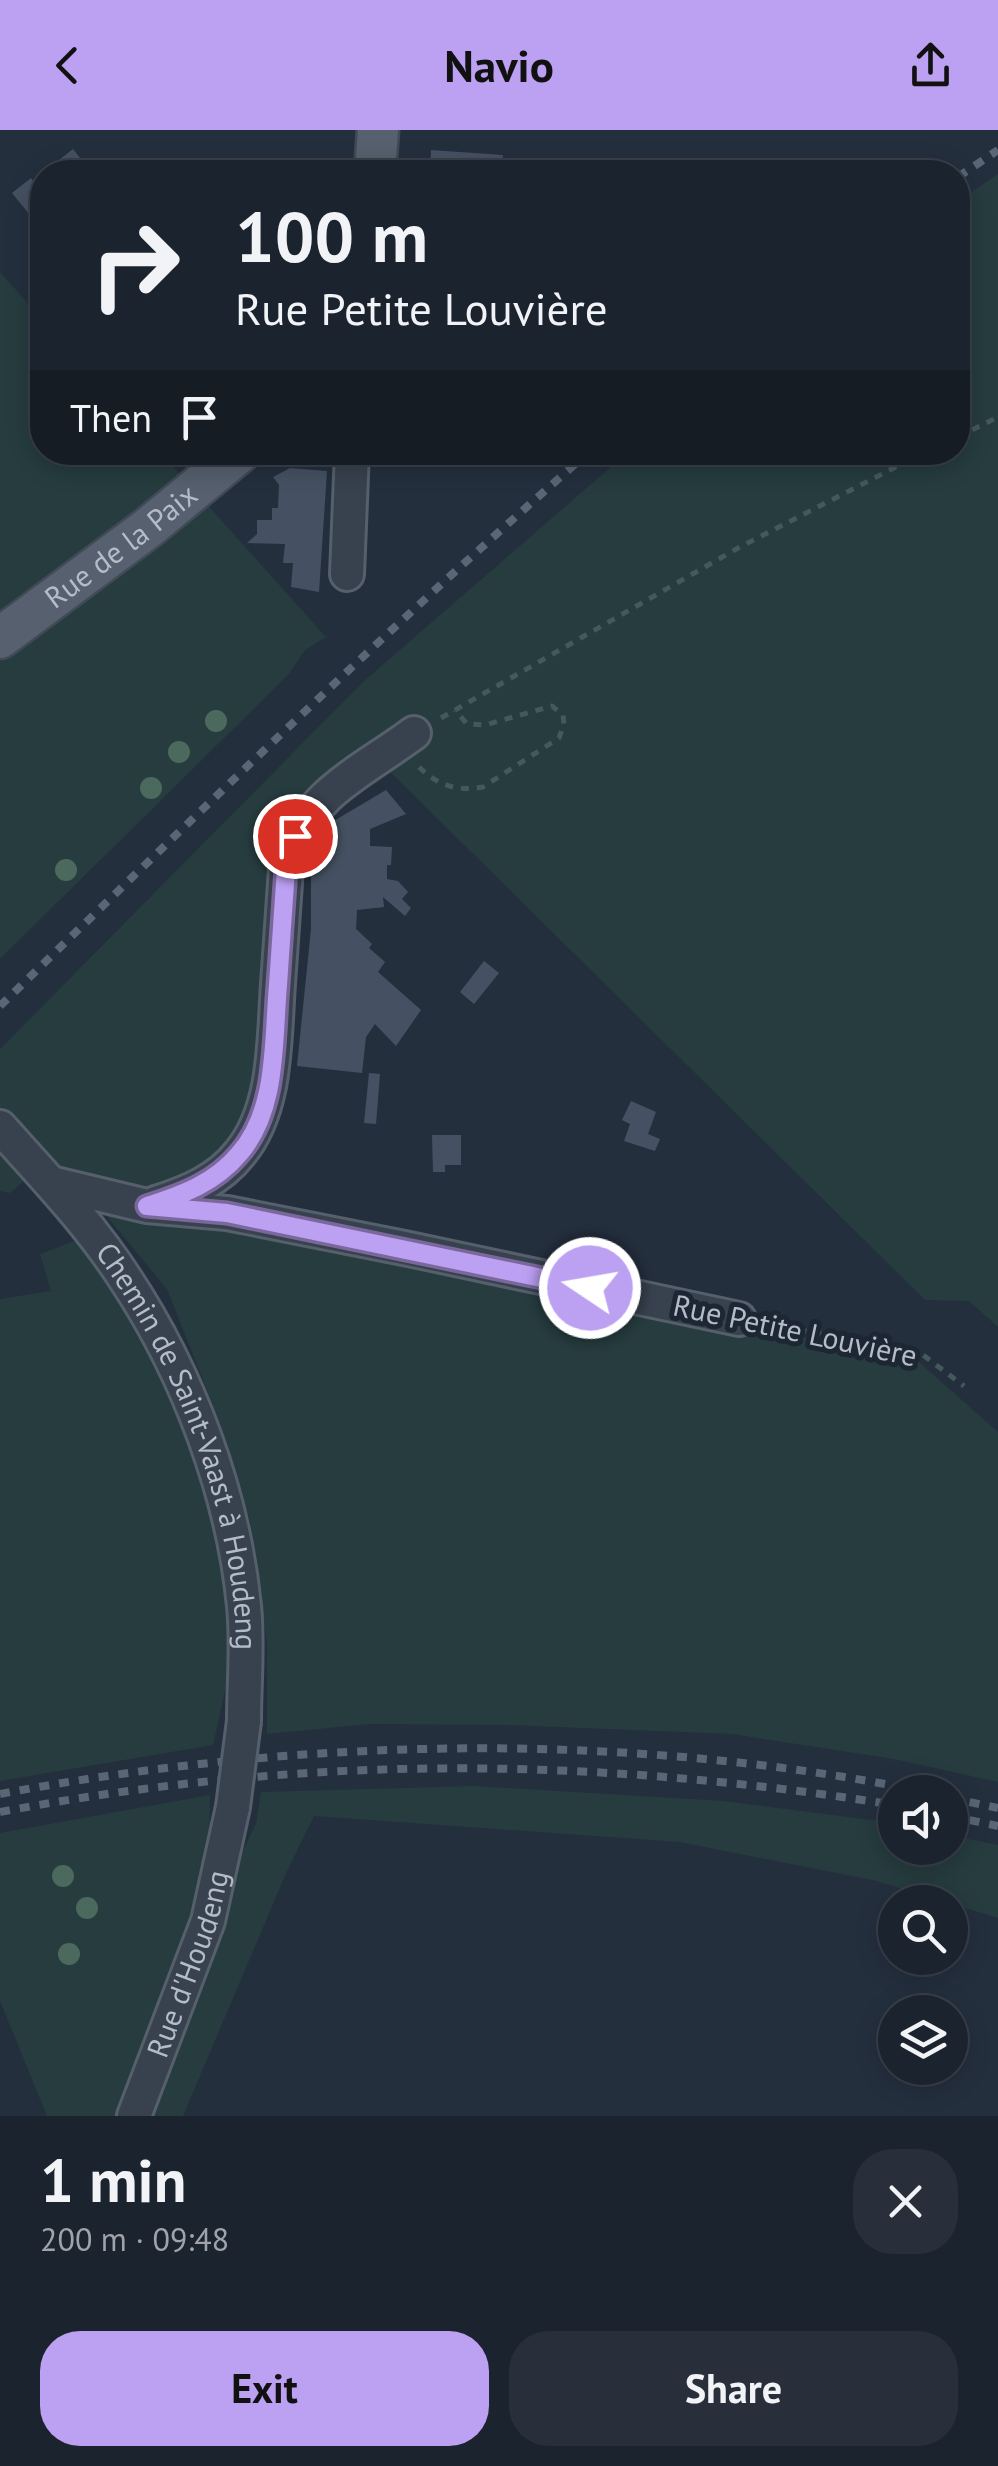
<!DOCTYPE html>
<html lang="en">
<head>
<meta charset="utf-8">
<style>
	:root { --surface:#1b232e; --page:#282f3a; --text:#f1f3f6; --muted:#a0a4aa; --line:#39404a; --accent:#bca0f2 }
	body { margin:0; font-family:"PT Sans",sans-serif; background:var(--page); color:var(--text); height:100vh; display:flex; flex-direction:column; font-size:38px; white-space:nowrap }
	* { box-sizing:border-box; margin:0 }
	p { font-size:32px; color:var(--muted) }
	.icon { flex:none; width:55px; height:55px; fill:none; stroke:currentColor; stroke-width:2; stroke-linecap:round; stroke-linejoin:round }
	.map { position:relative; height:1986px; overflow:hidden }
	.panel { display:flex; flex-direction:column; background:var(--surface); flex:1 }
	.panel>* { flex:none }
	.banner { position:absolute; left:30px; top:30px; width:940px; height:305px; border-radius:40px; box-shadow:0 5px 25px #0003,0 0 0 2px var(--line); background:#1b232e; color:var(--text); overflow:hidden }
	.tools { position:absolute; left:878px; top:1645px; display:grid; gap:20px }
	.tools a { display:grid; place-items:center; width:90px; height:90px; border-radius:50%; background:var(--surface); box-shadow:0 5px 25px #0003,0 0 0 2px var(--line); font-size:50px }
	.pin { position:absolute; display:grid; place-items:center; width:85px; height:85px; color:#fff; margin:-42px; border:5px solid #fff; border-radius:50%; box-shadow:0 2px 10px #0007 }
	.me { position:absolute; width:110px; margin:-55px; rotate:282deg; stroke-linejoin:round; filter:drop-shadow(0 0 8px #0008) }
	.turn { display:flex; align-items:center; gap:35px; height:210px; padding:0 40px; font-size:45px }
	.turn .icon { width:130px; height:130px; stroke-width:2.5 }
	.turn b { display:block; font-size:70px; line-height:85px }
	.then { display:flex; align-items:center; height:95px; padding:0 40px; background:#0003; gap:20px; font-size:38px }
	.round { display:grid; place-items:center; flex:none; width:105px; height:105px; border-radius:40px; background:var(--page) }
	.summary { display:flex; align-items:center; justify-content:space-between; height:170px; padding:0 40px }
	h1 { font-size:60px; font-weight:600; line-height:75px }
	.action { display:flex; gap:20px; margin-top:auto; padding:20px 40px }
	.action a { flex:1; height:115px; border-radius:40px; background:var(--accent); color:#111; font-size:40px; font-weight:600; line-height:115px; text-align:center }
	.action a+a { background:var(--page); color:var(--text) }
	header { display:flex; justify-content:space-between; align-items:center; height:130px; padding:0 40px; background:var(--accent); color:#111; font-size:45px; font-weight:600 }
	.map>svg:first-child { display:block }
</style>
</head>
<body>
<header><svg class="icon" aria-label="back" viewBox="0 0 24 24"><path d="M15 5l-7 7 7 7"/></svg>Navio<svg class="icon" aria-label="share" viewBox="0 0 24 24"><path d="M12 15V3M7 8l5-5 5 5M5 13v7h14v-7"/></svg></header>
<div class="map">
<svg width="998" height="1986" viewBox="0 0 998 1986">
	<rect width="100%" height="100%" fill="#242f3e"/>
	<g fill="#263c3f">
		<path d="M 998,44 L 998,1197 L 969,1171 L 925,1170 L 378,630 L 308,683 L 261,985 L 179,1066 L 38,1039 L 10,1063 L 0,1061 L 0,919 L 364,551 L 627,323 L 958,322 L 958,71 Z"/>
		<path d="M 0,142 L 42,189 L 42,322 L 161,323 L 326,507 L 305,520 L 289,544 L 0,829 Z"/>
		<path d="M 104,1083 L 162,1083 L 306,1105 L 891,1225 L 919,1232 L 998,1302 L 998,1652 L 894,1629 L 732,1604 L 505,1595 L 369,1594 L 267,1604 L 267,1513 L 250,1391 L 212,1273 L 167,1159 Z"/>
		<path d="M 93,1104 L 153,1194 L 244,1476 L 213,1615 L 0,1651 L 0,1169 L 51,1161 L 40,1124 Z"/>
		<path d="M 473,1656 L 724,1671 L 895,1693 L 895,1718 L 950,1718 L 950,1705 L 998,1715 L 998,1788 L 877,1751 L 680,1712 L 314,1686 L 287,1741 L 183,1986 L 47,1986 L 0,1871 L 0,1703 L 210,1665 L 208,1789 L 256,1694 L 261,1662 Z"/>
	</g>
	<g fill="#455162">
		<path d="M 73,19 L 91,42 L 46,42 L 55,33 Z"/>
		<path d="M 431,20 L 503,25 L 502,42 L 443,42 L 443,40 L 430,38 Z"/>
		<path d="M 42,45 L 42,100 L 12,63 L 31,48 L 34,52 Z"/>
		<path d="M 290,338 L 327,341 L 319,462 L 291,457 L 293,433 L 283,433 L 285,414 L 247,413 L 257,404 L 257,390 L 272,390 L 272,378 L 278,378 L 279,355 L 273,347 Z"/>
		<path d="M 386,660 L 406,684 L 370,699 L 370,716 L 392,717 L 391,735 L 387,735 L 387,749 L 398,751 L 408,762 L 402,769 L 411,778 L 405,786 L 383,767 L 384,777 L 357,780 L 356,799 L 372,814 L 369,818 L 385,832 L 378,842 L 421,880 L 396,916 L 375,894 L 366,907 L 362,943 L 297,936 L 311,799 L 311,709 L 329,708 L 327,695 Z"/>
		<path d="M 484,831 L 499,843 L 474,874 L 460,862 Z"/>
		<path d="M 369,943 L 380,944 L 376,994 L 364,993 Z"/>
		<path d="M 631,971 L 656,982 L 648,1004 L 660,1009 L 655,1021 L 624,1011 L 630,994 L 622,990 Z"/>
		<path d="M 432,1005 L 461,1005 L 461,1035 L 445,1035 L 445,1042 L 433,1042 Z"/>
	</g>
	<g fill="none" stroke-linecap="round" stroke-linejoin="round">
		<g stroke="#565f6c" stroke-width="38">
			<g id="minor">
				<path d="M 347,444 L 352,322"/>
				<path id="s1" d="M 0,997 C 44,1046 90,1094 126,1150 C 188,1244 233,1363 244,1476 C 248,1514 244,1553 244,1591"/>
				<path d="M 51,1053 L 147,1076 L 227,1083 L 404,1118 L 739,1189"/>
				<path d="M 156,1073 C 188,1063 219,1050 240,1023 C 277,978 274,909 278,854 C 281,811 284,768 287,724 C 314,660 360,643 414,603"/>
				<path id="s2" d="M 134,1986 L 208,1791 L 233,1677"/>
			</g>
		</g>
		<g stroke="#414a57" stroke-width="45">
			<g id="major">
				<path d="M 375,42 L 378,0"/>
				<path id="s3" d="M 0,508 L 148,398 L 240,322"/>
			</g>
		</g>
		<g stroke="#44595c" stroke-width="5" stroke-dasharray="8 8" stroke-linecap="butt">
			<path d="M 958,307 L 998,287"/>
			<path d="M 441,588 L 738,418 L 925,322"/>
			<path d="M 419,637 C 437,655 457,662 483,657 L 559,608 L 564,594 L 563,585 L 552,576 L 485,595 L 467,594 L 455,580"/>
			<path d="M 767,1194 L 919,1222 L 964,1256"/>
		</g>
		<use href="#minor" stroke="#38414e" stroke-width="32"/>
		<use href="#major" stroke="#56606e" stroke-width="40"/>
		<g stroke="#5a6575" stroke-width="8" stroke-dasharray="10 10" stroke-linecap="butt">
			<path d="M 958,47 L 998,20"/>
			<path d="M 0,876 C 193,688 385,500 589,322"/>
			<path d="M 0,1664 C 302,1607 623,1600 926,1662"/>
			<path d="M 950,1668 L 998,1678"/>
			<path d="M 0,1682 C 307,1624 587,1626 895,1675"/>
			<path d="M 950,1686 L 998,1696"/>
		</g>
		<g stroke="#565f6c" stroke-width="38" stroke-linecap="butt">
			<path id="minor-bridge" d="M 233,1677 L 244,1591"/>
		</g>
		<use href="#minor-bridge" stroke="#38414e" stroke-width="32"/>
	</g>
	<g fill="#4b6a5d">
		<circle cx="216" cy="591" r="11"/>
		<circle cx="179" cy="622" r="11"/>
		<circle cx="151" cy="658" r="11"/>
		<circle cx="66" cy="740" r="11"/>
		<circle cx="63" cy="1746" r="11"/>
		<circle cx="87" cy="1778" r="11"/>
		<circle cx="69" cy="1824" r="11"/>
	</g>
	<g fill="none" stroke-linecap="round" stroke-linejoin="round">
		<g stroke="#7a689d" stroke-width="25">
			<path id="route" d="M 295,706 L 287,724 C 284,768 281,811 278,855 C 273,910 278,980 239,1024 C 215,1053 182,1065 147,1076 L 227,1083 L 590,1158"/>
		</g>
		<use href="#route" stroke="#bca0f2" stroke-width="18"/>
	</g>
	<g text-anchor="middle" stroke-width="10" stroke-linejoin="round" paint-order="stroke">
		<g font-size="30" fill="#b4bcc9" stroke="#1d2633">
			<text dy="10" stroke="none"><textPath href="#s3" startOffset="152">Rue de la Paix</textPath></text>
			<text transform="translate(795 1201) rotate(12)" y="10">Rue Petite Louvière</text>
			<text dy="10" stroke="none"><textPath href="#s1" startOffset="375">Chemin de Saint-Vaast à Houdeng</textPath></text>
			<text dy="10" stroke="none"><textPath href="#s2" startOffset="162">Rue d'Houdeng</textPath></text>
		</g>
	</g>
</svg>
<div class="tools">
<a><svg class="icon" aria-label="sound" viewBox="0 0 24 24"><path d="M4 9h4l5-4v14l-5-4H4zM17 9q2 3 0 6"/></svg></a>
<a><svg class="icon" aria-label="search" viewBox="0 0 24 24"><circle cx="10" cy="10" r="6"/><path d="M15 15l6 6"/></svg></a>
<a><svg class="icon" aria-label="layers" viewBox="0 0 24 24"><path d="M12 4l9 5-9 5-9-5zM3 14l9 5 9-5"/></svg></a>
</div>
<div class="pin" style="left:295px;top:706px;background:#d93025"><svg class="icon" aria-label="arrive" viewBox="0 0 24 24"><path d="M6 21V4h12l-3 4 3 4H6"/></svg></div>
<svg class="me" style="left:590px;top:1158px" viewBox="-20 -20 40 40"><circle r="17" fill="#bca0f2" stroke="#fff" stroke-width="3"/><path d="M0-11L8 9 0 5-8 9z" fill="#fff"/></svg>
<div class="banner">
<div class="turn"><svg class="icon" aria-label="right" viewBox="0 0 24 24"><path d="M7 20v-9h11M14 6l5 5-5 5"/></svg><div><b>100 m</b>Rue Petite Louvière</div></div>
<div class="then">Then<svg class="icon" aria-label="arrive" viewBox="0 0 24 24"><path d="M6 21V4h12l-3 4 3 4H6"/></svg></div>
</div>
</div>
<section class="panel">
<div class="summary"><div><h1>1 min</h1><p>200 m · 09:48</p></div><a class="round"><svg class="icon" aria-label="close" viewBox="0 0 24 24"><path d="M6 6l12 12M18 6L6 18"/></svg></a></div>
<div class="action"><a>Exit</a><a>Share</a></div>
</section>
</body>
</html>
